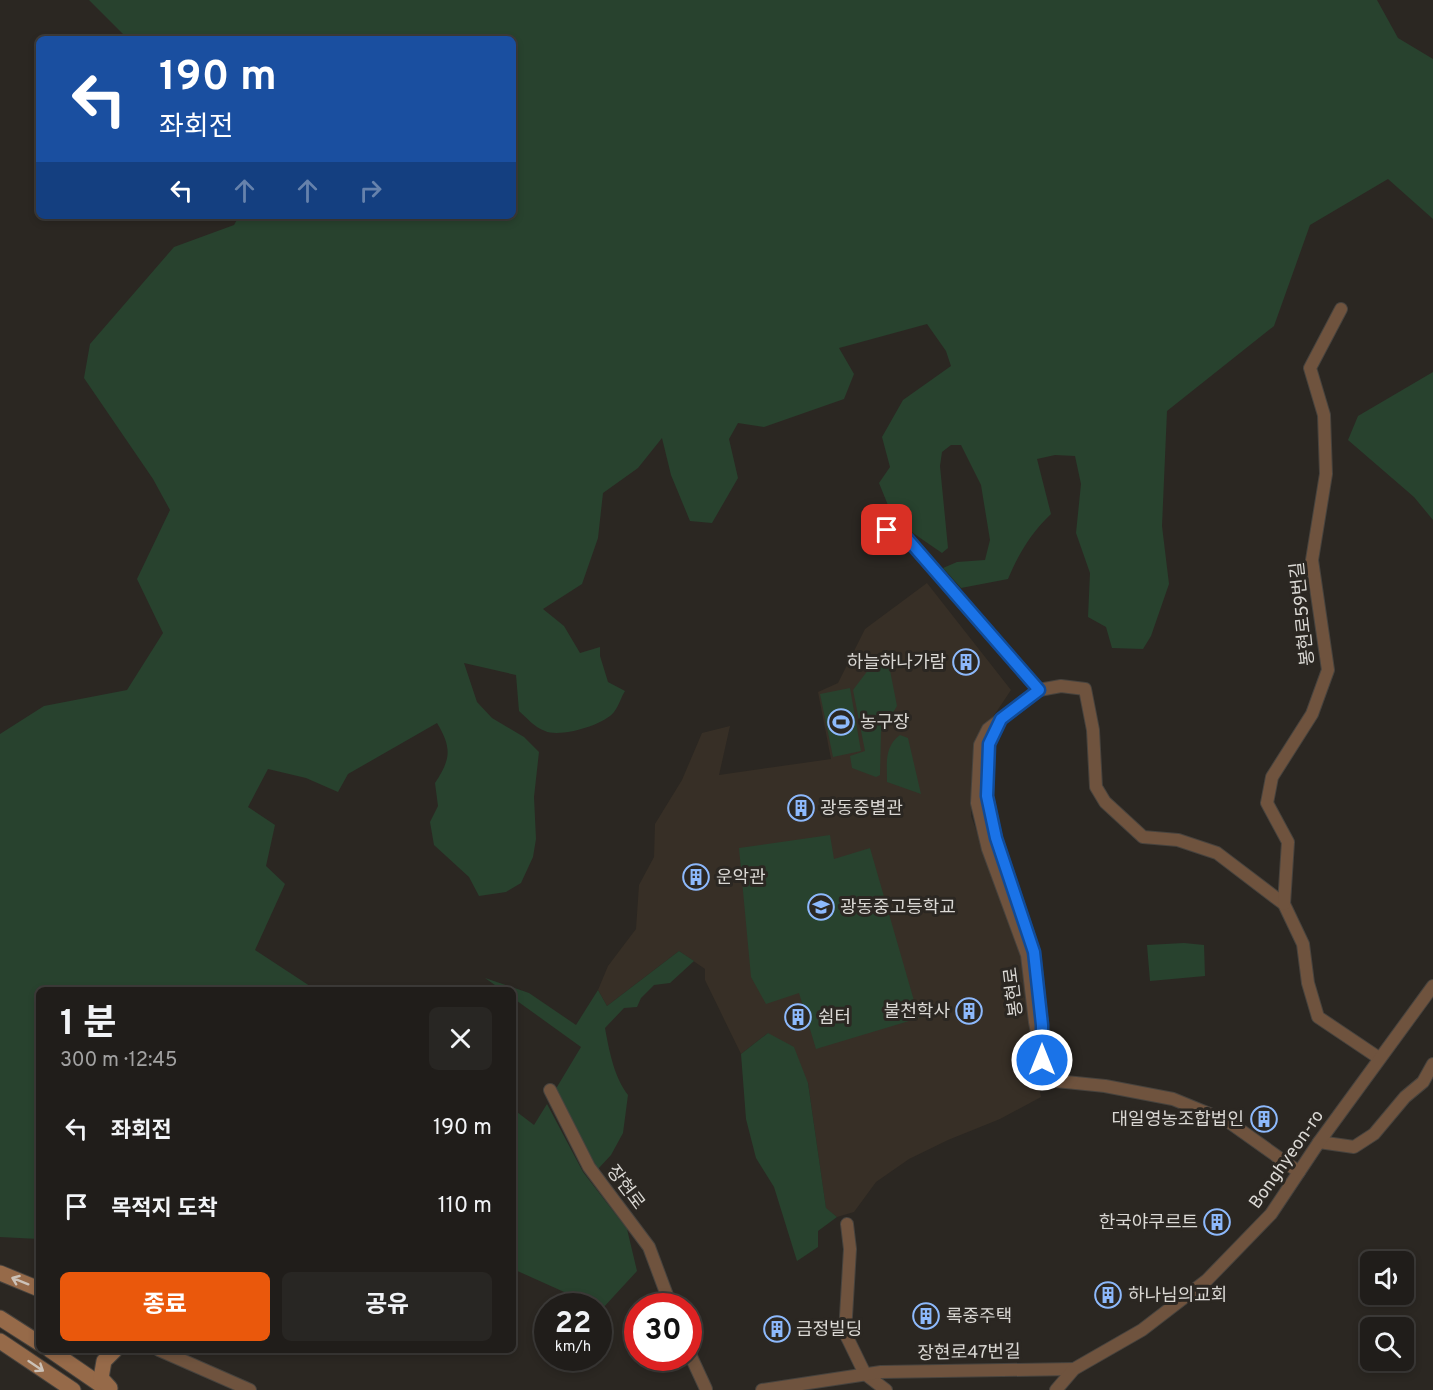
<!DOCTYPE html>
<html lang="ko">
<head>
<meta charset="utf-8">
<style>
	:root { --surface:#201d1a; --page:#282623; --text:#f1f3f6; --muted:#a2a2a2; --line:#3d3b39; --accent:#ea580c }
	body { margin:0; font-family:Overpass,"Noto Sans KR",sans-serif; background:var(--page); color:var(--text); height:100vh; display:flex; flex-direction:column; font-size:22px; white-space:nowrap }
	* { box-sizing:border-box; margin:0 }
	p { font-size:20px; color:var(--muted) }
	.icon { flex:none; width:33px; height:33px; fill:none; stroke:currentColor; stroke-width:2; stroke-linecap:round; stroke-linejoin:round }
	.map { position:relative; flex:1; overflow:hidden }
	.panel { position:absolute; left:36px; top:987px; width:480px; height:366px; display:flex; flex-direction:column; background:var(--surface); border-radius:9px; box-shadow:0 3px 9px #0003,0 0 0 2px var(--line) }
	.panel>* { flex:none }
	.guide { position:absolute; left:36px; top:36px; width:480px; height:183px; border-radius:9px; box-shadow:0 3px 9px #0003,0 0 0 2px var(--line); background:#1a4fa0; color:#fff; overflow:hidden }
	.buttons { position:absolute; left:1360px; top:1251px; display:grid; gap:12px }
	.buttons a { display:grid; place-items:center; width:54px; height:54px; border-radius:9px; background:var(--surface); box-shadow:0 3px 9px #0003,0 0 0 2px var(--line); font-size:30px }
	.speed { position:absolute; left:534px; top:1293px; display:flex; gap:12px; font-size:30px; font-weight:700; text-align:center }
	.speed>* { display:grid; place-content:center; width:78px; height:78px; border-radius:50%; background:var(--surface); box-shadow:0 3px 9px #0003,0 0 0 2px var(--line); line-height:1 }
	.speed small { font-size:15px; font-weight:400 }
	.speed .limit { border:9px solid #d22; background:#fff; color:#111 }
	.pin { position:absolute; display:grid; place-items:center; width:51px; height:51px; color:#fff; margin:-26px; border-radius:12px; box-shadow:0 3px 9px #0006 }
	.me { position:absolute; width:66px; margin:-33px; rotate:0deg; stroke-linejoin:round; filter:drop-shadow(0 0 4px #0008) }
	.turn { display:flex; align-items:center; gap:21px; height:126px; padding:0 24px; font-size:27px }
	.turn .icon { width:78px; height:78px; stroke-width:2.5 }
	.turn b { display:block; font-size:42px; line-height:51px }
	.lanes { display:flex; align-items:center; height:57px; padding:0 24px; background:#0003; justify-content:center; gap:30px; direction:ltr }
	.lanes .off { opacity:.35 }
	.round { display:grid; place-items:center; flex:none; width:63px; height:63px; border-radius:9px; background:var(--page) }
	.overview { display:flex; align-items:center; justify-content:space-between; height:102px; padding:0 24px }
	h1 { font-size:36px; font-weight:700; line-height:45px }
	.button { display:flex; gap:12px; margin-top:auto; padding:12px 24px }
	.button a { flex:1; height:69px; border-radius:9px; background:var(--accent); color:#fff; font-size:24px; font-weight:700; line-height:69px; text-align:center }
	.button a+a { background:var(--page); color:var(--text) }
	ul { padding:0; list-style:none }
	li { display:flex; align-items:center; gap:18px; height:78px; padding:0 24px }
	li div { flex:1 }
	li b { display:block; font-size:22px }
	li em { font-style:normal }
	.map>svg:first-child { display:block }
</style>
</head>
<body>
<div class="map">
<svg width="1433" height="1390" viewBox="0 0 1433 1390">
	<rect width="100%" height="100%" fill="#2b2722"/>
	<path fill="#372f26" d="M 927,583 L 1011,690 L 975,744 L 971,816 L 1022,954 L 1036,1051 L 1036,1072 L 1041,1097 L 1000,1119 L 948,1140 L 909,1159 L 876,1182 L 854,1212 L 837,1217 L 826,1209 L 808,1083 L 768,1033 L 741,1054 L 705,980 L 705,969 L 679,951 L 607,1006 L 598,990 L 608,966 L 636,929 L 639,885 L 654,857 L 655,824 L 682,780 L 702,733 L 730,726 L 719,775 L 831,759 L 818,692 L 838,683 L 865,629 Z"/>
	<g fill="#28422e">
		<path d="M 89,0 L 1377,0 L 1398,38 L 1433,59 L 1433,219 L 1388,179 L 1310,225 L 1274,326 L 1167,411 L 1162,526 L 1169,584 L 1151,636 L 1143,649 L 1112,648 L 1106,627 L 1088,617 L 1090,573 L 1076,533 L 1081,484 L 1075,456 L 1055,455 L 1037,459 L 1051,514 C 1031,533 1019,553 1008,579 L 961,588 L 943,568 L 957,562 L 985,560 L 990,540 L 981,485 L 961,445 L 951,445 L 942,452 L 940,466 L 948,548 L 942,553 L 894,520 L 879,483 L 890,467 L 882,437 L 903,400 L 951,366 L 946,351 L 927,324 L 839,348 L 854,374 L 844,399 L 764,427 L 738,423 L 729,439 L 738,478 L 712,523 L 690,521 L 671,475 L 662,438 L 638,468 L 603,493 L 598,538 L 582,584 L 543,609 L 564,626 L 580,653 L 600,647 L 600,656 L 608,682 L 625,691 C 621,697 619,706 614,712 C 604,725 560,738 545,731 C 534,727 527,718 519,711 L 516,675 L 464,663 L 477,702 L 492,718 L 524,737 L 539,752 L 534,797 L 536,839 L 533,857 L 521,883 L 506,892 L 479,896 L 469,877 L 434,845 L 430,822 L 438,806 L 435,783 C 451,759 452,748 437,723 L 348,774 L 338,792 L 306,778 L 268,769 L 248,807 L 275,825 L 266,866 L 285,884 L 255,950 L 316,990 L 39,990 L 39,1239 L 0,1237 L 0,734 L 44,706 L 127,690 L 163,633 L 137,579 L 170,510 L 153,479 L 84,378 L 90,344 L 174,247 L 234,225 L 239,216 L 513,216 L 513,39 L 128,39 Z"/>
		<path d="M 1433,372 L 1433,520 L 1414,497 L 1348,440 L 1358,416 Z"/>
		<path d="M 887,655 L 897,706 L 881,732 L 880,775 L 876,777 L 852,768 L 850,756 L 865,751 L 853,690 L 878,657 Z"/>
		<path d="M 850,688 L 861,751 L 833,757 L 820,694 Z"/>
		<path d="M 900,735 L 908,738 L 921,794 L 887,782 C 887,763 884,747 900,735 Z"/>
		<path d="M 830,835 L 834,859 L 870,848 L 919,1018 L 816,1049 L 799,993 L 766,1004 L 751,977 L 739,848 Z"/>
		<path d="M 1184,943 L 1204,945 L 1205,976 L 1150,981 L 1147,945 Z"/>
		<path d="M 679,951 L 694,961 L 670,983 L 654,985 L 641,998 L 637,1007 L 624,1008 L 605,1028 C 609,1050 614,1077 628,1095 L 623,1133 L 611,1155 L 598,1169 L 554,1092 L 581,1047 L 513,998 L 513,990 L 502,990 L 485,978 L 529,993 L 576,1025 L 598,990 L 607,1006 Z"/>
		<path d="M 768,1033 L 794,1047 L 808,1083 L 826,1208 L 837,1217 L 818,1231 L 818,1247 L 797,1261 L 774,1187 L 756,1158 L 746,1119 L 741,1054 Z"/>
		<path d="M 547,1104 L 583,1172 L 627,1229 L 637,1271 L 602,1309 L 513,1269 L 513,1109 L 534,1125 Z"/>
	</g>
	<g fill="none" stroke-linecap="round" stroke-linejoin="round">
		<g stroke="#47433e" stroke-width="14">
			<g id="minor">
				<path d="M 887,530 L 904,535 L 1039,690"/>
				<path d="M 1001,719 L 989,744 L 987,796 L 996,838 L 1034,952 L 1042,1025 L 1042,1060 L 1035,1022 L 1027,955 L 988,849 L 977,803 L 980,745 L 988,729 L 1039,690 L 1061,686 L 1085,689 L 1093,730 L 1096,787 L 1105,802 L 1143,837 L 1178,840 L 1217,853 L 1284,904 L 1303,944 L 1308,983 L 1318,1017 L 1379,1058"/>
				<path d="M 1284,904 L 1288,842 L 1267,803 L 1272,777 L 1312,714 L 1328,670 L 1312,560 L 1326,474 L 1324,415 L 1310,368 L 1341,309"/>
				<path d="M 1042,1060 L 1056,1081 L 1105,1086 L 1173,1099 L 1229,1122 L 1299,1172"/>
				<path d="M 550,1090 L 589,1167 L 649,1247 L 671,1306"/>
				<path d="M 1319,1142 L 1354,1147 L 1374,1134 L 1405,1097 L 1423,1082 L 1433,1064"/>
				<path d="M 847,1224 L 850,1249 L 845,1333 L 865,1374 L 886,1390"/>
				<path d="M 159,1350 L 250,1390"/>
				<path d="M 688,1350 L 706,1389"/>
				<path d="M 762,1390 L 881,1372 L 1074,1369"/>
				<path d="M 1056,1390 L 1074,1369 L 1142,1330 L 1207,1280 L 1271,1214 L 1319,1142 L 1433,986"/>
			</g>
		</g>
		<g stroke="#47433e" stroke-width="17">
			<g id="secondary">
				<path d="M 0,1273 L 39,1289"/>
				<path d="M 0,1318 L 39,1343"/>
				<path d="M 0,1341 L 73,1390"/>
				<path d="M 50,1350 L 108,1390"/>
				<path d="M 110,1388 L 101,1378 L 104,1361 L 115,1350"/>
			</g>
		</g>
		<use href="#minor" stroke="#6f533e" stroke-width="12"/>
		<use href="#secondary" stroke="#966a49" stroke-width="15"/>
	</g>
	<defs><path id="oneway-shaft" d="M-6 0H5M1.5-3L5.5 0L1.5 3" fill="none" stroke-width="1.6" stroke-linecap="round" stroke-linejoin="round" transform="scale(1.5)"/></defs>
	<g stroke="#ccc2b8">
		<use href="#oneway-shaft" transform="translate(20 1281) rotate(-158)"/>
		<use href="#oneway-shaft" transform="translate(36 1366) rotate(34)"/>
	</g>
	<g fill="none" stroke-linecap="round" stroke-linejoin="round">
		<g stroke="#114b97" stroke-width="15">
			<path id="route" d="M 887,530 L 904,535 L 1039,690 L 1001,719 L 989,744 L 987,796 L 996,838 L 1034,952 L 1042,1025 L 1042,1060"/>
		</g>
		<use href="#route" stroke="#1a73e8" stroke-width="10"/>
	</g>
	<defs>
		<g id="building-ring" transform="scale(1.35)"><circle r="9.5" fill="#2b2722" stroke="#8db9fc" stroke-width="1.5"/><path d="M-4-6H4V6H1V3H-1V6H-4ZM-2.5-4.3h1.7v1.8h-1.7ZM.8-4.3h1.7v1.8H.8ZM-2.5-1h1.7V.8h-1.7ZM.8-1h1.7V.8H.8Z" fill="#8db9fc"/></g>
		<g id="stadium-ring" transform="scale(1.35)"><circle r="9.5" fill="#2b2722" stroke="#8db9fc" stroke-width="1.5"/><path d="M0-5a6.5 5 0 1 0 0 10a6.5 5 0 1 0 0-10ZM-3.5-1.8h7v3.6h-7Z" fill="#8db9fc"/></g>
		<g id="school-ring" transform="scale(1.35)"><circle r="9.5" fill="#2b2722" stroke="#8db9fc" stroke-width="1.5"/><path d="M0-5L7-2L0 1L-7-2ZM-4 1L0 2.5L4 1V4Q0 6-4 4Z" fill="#8db9fc"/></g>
	</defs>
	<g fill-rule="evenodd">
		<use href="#building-ring" x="966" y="662"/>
		<use href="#stadium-ring" x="841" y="722"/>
		<use href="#building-ring" x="801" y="808"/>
		<use href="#building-ring" x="696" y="877"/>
		<use href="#school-ring" x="821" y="907"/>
		<use href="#building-ring" x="969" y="1011"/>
		<use href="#building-ring" x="798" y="1017"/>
		<use href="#building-ring" x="1264" y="1119"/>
		<use href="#building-ring" x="1217" y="1222"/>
		<use href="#building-ring" x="1108" y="1295"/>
		<use href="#building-ring" x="926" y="1316"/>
		<use href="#building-ring" x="777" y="1329"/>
	</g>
	<g text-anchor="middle" stroke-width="6" stroke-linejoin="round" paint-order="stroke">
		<g font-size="18" fill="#dad8d4" stroke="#2b2722">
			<text transform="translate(1302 614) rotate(-96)" y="6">봉현로59번길</text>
			<text transform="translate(1013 992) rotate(-97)" y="6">봉현로</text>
			<text transform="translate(1286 1159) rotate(-55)" y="6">Bonghyeon-ro</text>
			<text transform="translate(626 1187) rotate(53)" y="6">장현로</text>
			<text transform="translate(969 1352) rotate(-1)" y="6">장현로47번길</text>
		</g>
		<g font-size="18" fill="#dad8d4" stroke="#2b2722" text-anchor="start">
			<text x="946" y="668" text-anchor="end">하늘하나가람</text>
			<text x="860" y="728">농구장</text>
			<text x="820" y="814">광동중별관</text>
			<text x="716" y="883">운악관</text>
			<text x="840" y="913">광동중고등학교</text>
			<text x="950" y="1017" text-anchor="end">불천학사</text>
			<text x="818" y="1023">쉼터</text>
			<text x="1244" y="1125" text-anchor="end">대일영농조합법인</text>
			<text x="1198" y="1228" text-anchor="end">한국야쿠르트</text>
			<text x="1128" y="1301">하나님의교회</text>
			<text x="946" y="1322">록중주택</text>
			<text x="796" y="1335">금정빌딩</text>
		</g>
	</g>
</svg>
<div class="buttons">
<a><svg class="icon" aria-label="sound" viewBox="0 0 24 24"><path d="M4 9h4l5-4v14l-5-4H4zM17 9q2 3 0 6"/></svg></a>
<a><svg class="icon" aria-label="search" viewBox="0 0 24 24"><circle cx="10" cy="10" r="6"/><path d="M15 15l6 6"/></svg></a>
</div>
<div class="speed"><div>22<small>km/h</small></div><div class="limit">30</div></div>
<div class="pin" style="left:887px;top:530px;background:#d93025"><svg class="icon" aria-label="arrive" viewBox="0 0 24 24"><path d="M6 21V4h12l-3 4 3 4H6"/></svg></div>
<svg class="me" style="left:1042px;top:1060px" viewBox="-20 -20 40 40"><circle r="17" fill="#1a73e8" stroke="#fff" stroke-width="3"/><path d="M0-11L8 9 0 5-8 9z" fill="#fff"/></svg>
<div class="guide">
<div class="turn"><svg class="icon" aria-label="left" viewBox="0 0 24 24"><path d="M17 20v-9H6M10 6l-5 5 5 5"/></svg><div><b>190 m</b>좌회전</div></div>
<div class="lanes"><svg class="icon" aria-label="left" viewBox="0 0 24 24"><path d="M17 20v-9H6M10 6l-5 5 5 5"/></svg><svg class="icon off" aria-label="ahead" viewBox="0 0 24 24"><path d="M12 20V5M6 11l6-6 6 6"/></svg><svg class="icon off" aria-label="ahead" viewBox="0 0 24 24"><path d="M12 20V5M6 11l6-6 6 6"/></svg><svg class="icon off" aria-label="right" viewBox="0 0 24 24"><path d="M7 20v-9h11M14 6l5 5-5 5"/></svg></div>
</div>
<section class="panel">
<div class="overview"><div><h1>1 분</h1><p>300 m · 12:45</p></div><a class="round"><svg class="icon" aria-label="close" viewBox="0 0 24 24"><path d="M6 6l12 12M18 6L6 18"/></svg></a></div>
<ul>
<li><svg class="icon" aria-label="left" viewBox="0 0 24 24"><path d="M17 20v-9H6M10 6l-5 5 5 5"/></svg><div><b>좌회전</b></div><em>190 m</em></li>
<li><svg class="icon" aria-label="arrive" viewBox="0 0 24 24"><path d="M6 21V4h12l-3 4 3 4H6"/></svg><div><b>목적지 도착</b></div><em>110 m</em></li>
</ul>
<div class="button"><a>종료</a><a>공유</a></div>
</section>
</div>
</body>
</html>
